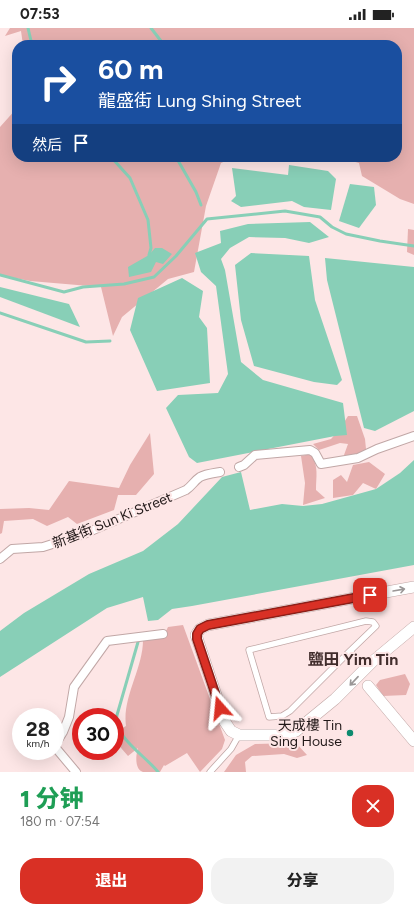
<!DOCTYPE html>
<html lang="zh">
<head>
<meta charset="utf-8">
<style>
	:root { --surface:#fff; --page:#f2f2f2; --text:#222; --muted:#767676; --accent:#d93025 }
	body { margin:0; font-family:Figtree,"Noto Sans SC",sans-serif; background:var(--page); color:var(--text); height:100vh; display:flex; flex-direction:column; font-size:15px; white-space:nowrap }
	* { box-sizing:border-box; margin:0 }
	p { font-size:13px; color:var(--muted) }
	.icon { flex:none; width:22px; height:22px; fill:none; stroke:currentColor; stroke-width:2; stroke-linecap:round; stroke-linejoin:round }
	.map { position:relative; height:744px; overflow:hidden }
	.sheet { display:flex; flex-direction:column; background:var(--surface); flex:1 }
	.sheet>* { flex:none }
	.banner { position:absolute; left:12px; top:12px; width:390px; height:122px; border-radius:16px; box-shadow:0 4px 16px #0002; background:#1a4fa0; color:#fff; overflow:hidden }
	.speed { position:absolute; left:12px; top:680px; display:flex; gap:8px; font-size:20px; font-weight:700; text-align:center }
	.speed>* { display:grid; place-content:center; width:52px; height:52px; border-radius:50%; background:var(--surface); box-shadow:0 4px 16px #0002; line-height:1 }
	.speed small { font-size:10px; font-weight:400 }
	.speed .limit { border:6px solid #d22; background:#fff; color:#111 }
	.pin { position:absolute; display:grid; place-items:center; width:34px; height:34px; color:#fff; margin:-17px; border-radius:8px; box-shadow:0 2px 6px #0006 }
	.me { position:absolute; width:44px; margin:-22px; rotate:342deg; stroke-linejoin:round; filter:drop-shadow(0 0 3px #0008) }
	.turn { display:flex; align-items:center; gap:14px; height:84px; padding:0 20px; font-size:18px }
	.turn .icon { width:52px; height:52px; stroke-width:2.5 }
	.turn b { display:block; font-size:28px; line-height:34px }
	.then { display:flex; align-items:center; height:38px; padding:0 20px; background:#0003; gap:8px; font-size:15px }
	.round { display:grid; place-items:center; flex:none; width:42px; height:42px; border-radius:16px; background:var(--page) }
	.headline { display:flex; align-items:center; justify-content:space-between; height:68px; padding:0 20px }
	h1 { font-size:24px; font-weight:800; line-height:30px; color:#1e9e55 }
	.action { display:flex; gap:8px; margin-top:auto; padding:8px 20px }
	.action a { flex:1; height:46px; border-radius:16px; background:var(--accent); color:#fff; font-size:16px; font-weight:800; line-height:46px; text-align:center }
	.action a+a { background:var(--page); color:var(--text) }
	.status { display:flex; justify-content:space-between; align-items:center; height:28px; padding:0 20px; background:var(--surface); direction:ltr }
	.status svg { height:11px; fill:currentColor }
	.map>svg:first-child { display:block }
</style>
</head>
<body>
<div class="status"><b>07:53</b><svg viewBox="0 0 49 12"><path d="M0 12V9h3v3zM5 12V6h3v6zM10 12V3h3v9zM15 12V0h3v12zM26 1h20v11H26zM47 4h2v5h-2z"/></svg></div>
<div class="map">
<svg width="414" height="744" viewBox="0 0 414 744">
	<rect width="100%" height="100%" fill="#fde6e6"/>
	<g fill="#e6b0af">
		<path d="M 10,0 L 414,0 L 414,176 L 400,171 L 362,148 L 359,135 L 338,129 L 397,129 L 397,17 L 23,17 L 21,3 L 5,8 Z"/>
		<path d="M 17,80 L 17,129 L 234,129 L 221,135 L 206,178 L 194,244 L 168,251 L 122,289 L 113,308 L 101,259 L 30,253 L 0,247 L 0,99 Z"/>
		<path d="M 408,201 L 414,202 L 414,227 L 407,224 Z"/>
		<path d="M 348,388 L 357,388 L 365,411 L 366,421 L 355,434 L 344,427 L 348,416 L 340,415 L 319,422 L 313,416 L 331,411 L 340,401 Z"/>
		<path d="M 150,405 L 154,446 L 136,467 L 118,467 L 114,482 L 77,496 L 68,489 L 47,498 L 33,491 L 4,493 L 2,505 L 0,506 L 0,481 L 29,480 L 49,482 L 69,453 L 119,460 L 130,437 Z"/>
		<path d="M 311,426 C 319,439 316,448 316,462 L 325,470 L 303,477 L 305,455 L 301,428 Z"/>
		<path d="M 369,434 L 385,446 L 376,461 L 363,455 L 353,467 L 333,470 L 333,452 L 341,447 L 347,454 L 353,437 Z"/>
		<path d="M 183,597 L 225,712 L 222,721 L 200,744 L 187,725 L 165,738 L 164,737 L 160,744 C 155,744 148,744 143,744 C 134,741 136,726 138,720 L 128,728 L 115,713 L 115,704 L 126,698 C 122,669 143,641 143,612 L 163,609 L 168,599 Z"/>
		<path d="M 405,646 L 410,656 L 406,667 L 383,668 L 376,657 L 380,652 Z"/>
		<path d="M 296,715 L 307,727 L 297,730 L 284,726 L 252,728 L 245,734 L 246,744 L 224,744 L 236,727 L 255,716 Z"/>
	</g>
	<g fill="#88cfb7">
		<path d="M 289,137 L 328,143 L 336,151 L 331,182 L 304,179 L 292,173 L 241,179 L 231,173 L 236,168 L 232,140 L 288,147 Z"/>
		<path d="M 350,156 L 374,159 L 376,177 L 359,200 L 339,193 Z"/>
		<path d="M 310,194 L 329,209 L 309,215 L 285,210 L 249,209 L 230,220 L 221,231 L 225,242 L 241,334 L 263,352 L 343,375 L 347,407 L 335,408 L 197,435 L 189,429 L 166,380 L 178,367 L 218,365 L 228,346 L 216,258 L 201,244 L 195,225 L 221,215 L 220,203 L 248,196 Z"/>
		<path d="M 155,220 L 162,220 L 172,226 L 163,236 L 156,234 L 151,244 L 129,249 L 128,239 L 149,227 Z"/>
		<path d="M 251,225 L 309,228 L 315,272 L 342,352 L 337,357 L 314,354 L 254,338 L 241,292 L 235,237 Z"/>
		<path d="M 325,230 L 414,239 L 414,383 L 375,403 L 364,400 L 327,252 Z"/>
		<path d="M 182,250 L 203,263 L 199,289 L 207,300 L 210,355 L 157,363 L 130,302 L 138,270 Z"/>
		<path d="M 0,259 L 69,276 L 80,299 L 0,269 Z"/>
		<path d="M 414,432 L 414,537 L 192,578 L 172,581 L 158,592 L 148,593 L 143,569 L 107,580 L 0,649 L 0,603 L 24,585 L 89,546 L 143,523 L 178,496 L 222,449 L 241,444 L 250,482 L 282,476 L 303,478 L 322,476 L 376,461 L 400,445 Z"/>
	</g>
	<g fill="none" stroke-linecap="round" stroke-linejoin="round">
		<g stroke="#88cfb7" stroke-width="3">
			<path d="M 28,0 L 32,17"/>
			<path d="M 151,0 L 161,13 L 161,17"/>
			<path d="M 111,129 L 130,150 L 148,192 L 151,220 L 149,227"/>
			<path d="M 176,129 L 196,164 L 201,177"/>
			<path d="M 0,247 L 64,264 L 83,259 L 124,256 L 154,249 L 176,228 L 207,191 L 285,183 L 320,189 L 332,199 L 346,206 L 380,213 L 414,218"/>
			<path d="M 0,285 L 86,314 L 110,313"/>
			<path d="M 138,614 L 117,687 C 113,709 146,728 158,744"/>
		</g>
		<g stroke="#c1a7a6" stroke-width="7">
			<g id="service">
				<path d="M 350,623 L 376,598 L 373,594 L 366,593 L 249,622 L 269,689 L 282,688 L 290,683 L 350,623 L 365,641"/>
				<path d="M 210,744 L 231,721 L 239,707"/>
			</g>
		</g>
		<g stroke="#c1a7a6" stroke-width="10">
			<g id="pedestrian">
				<path d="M 239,439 L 244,437 L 255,427 L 310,422 L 315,425 L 321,436 L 358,430 L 377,421 L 414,408"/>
				<path d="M 0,531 L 12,521 L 43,519 L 84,506 L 186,462 C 192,458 194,453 200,449 C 205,446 214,445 220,444"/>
				<path d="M 55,717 L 63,704 L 69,689 L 74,659 L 107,613 L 163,606"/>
				<path d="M 55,719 L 76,744"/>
			</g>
		</g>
		<g stroke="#c1a7a6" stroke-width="12">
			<g id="minor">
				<path d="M 414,559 L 208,597 L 200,601 L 196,607 L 225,694 L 231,703 L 239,707 L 287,707 L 296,703 L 335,671 L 372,634 L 414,599"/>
				<path d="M 368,658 L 414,713"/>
			</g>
		</g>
		<use href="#service" stroke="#fff" stroke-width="5.5"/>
		<use href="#pedestrian" stroke="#fff" stroke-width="8"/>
		<use href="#minor" stroke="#fff" stroke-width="11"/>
	</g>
	<defs><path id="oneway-shaft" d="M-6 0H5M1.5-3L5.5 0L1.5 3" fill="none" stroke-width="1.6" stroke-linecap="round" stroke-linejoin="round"/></defs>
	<g stroke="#9b9797">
		<use href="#oneway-shaft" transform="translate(399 562) rotate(-10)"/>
		<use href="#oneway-shaft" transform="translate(354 653) rotate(133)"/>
	</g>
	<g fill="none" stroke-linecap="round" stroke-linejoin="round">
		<g stroke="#8d1f18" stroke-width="10">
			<path id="route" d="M 220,680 L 197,611 L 197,606 L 200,601 L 208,597 L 370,567"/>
		</g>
		<use href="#route" stroke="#d93025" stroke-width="7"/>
	</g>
	<circle fill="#0c8a6e" stroke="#fde6e6" stroke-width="1.5" cx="350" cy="705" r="4"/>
	<g text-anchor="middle" stroke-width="4" stroke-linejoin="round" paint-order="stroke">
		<g font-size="14" fill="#211818" stroke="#fde6e6">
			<text transform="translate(112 492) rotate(-22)" y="5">新基街 Sun Ki Street</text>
		</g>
		<g font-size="14" fill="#211818" stroke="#fde6e6" text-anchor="end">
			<text x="342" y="702">天成樓 Tin<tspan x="342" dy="16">Sing House</tspan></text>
		</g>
		<g font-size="16" font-weight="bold" fill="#412d2c" stroke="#fde6e6">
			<text x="353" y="637">鹽田 Yim Tin</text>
		</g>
	</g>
</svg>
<div class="speed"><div>28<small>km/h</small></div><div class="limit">30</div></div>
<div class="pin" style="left:370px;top:567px;background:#d93025"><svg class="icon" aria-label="arrive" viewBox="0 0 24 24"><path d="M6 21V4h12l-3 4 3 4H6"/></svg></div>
<svg class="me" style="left:220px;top:680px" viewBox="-20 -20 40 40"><path d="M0-17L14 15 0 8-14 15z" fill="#d93025" stroke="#fff" stroke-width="4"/></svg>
<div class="banner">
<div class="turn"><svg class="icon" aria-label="right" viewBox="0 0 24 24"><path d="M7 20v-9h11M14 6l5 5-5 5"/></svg><div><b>60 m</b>龍盛街 Lung Shing Street</div></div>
<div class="then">然后<svg class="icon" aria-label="arrive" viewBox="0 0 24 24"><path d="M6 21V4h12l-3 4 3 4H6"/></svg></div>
</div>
</div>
<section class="sheet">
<div class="headline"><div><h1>1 分钟</h1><p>180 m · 07:54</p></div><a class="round" style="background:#d93025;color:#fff"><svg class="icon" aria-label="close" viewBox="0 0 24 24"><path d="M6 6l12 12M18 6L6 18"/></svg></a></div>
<div class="action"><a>退出</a><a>分享</a></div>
</section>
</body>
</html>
